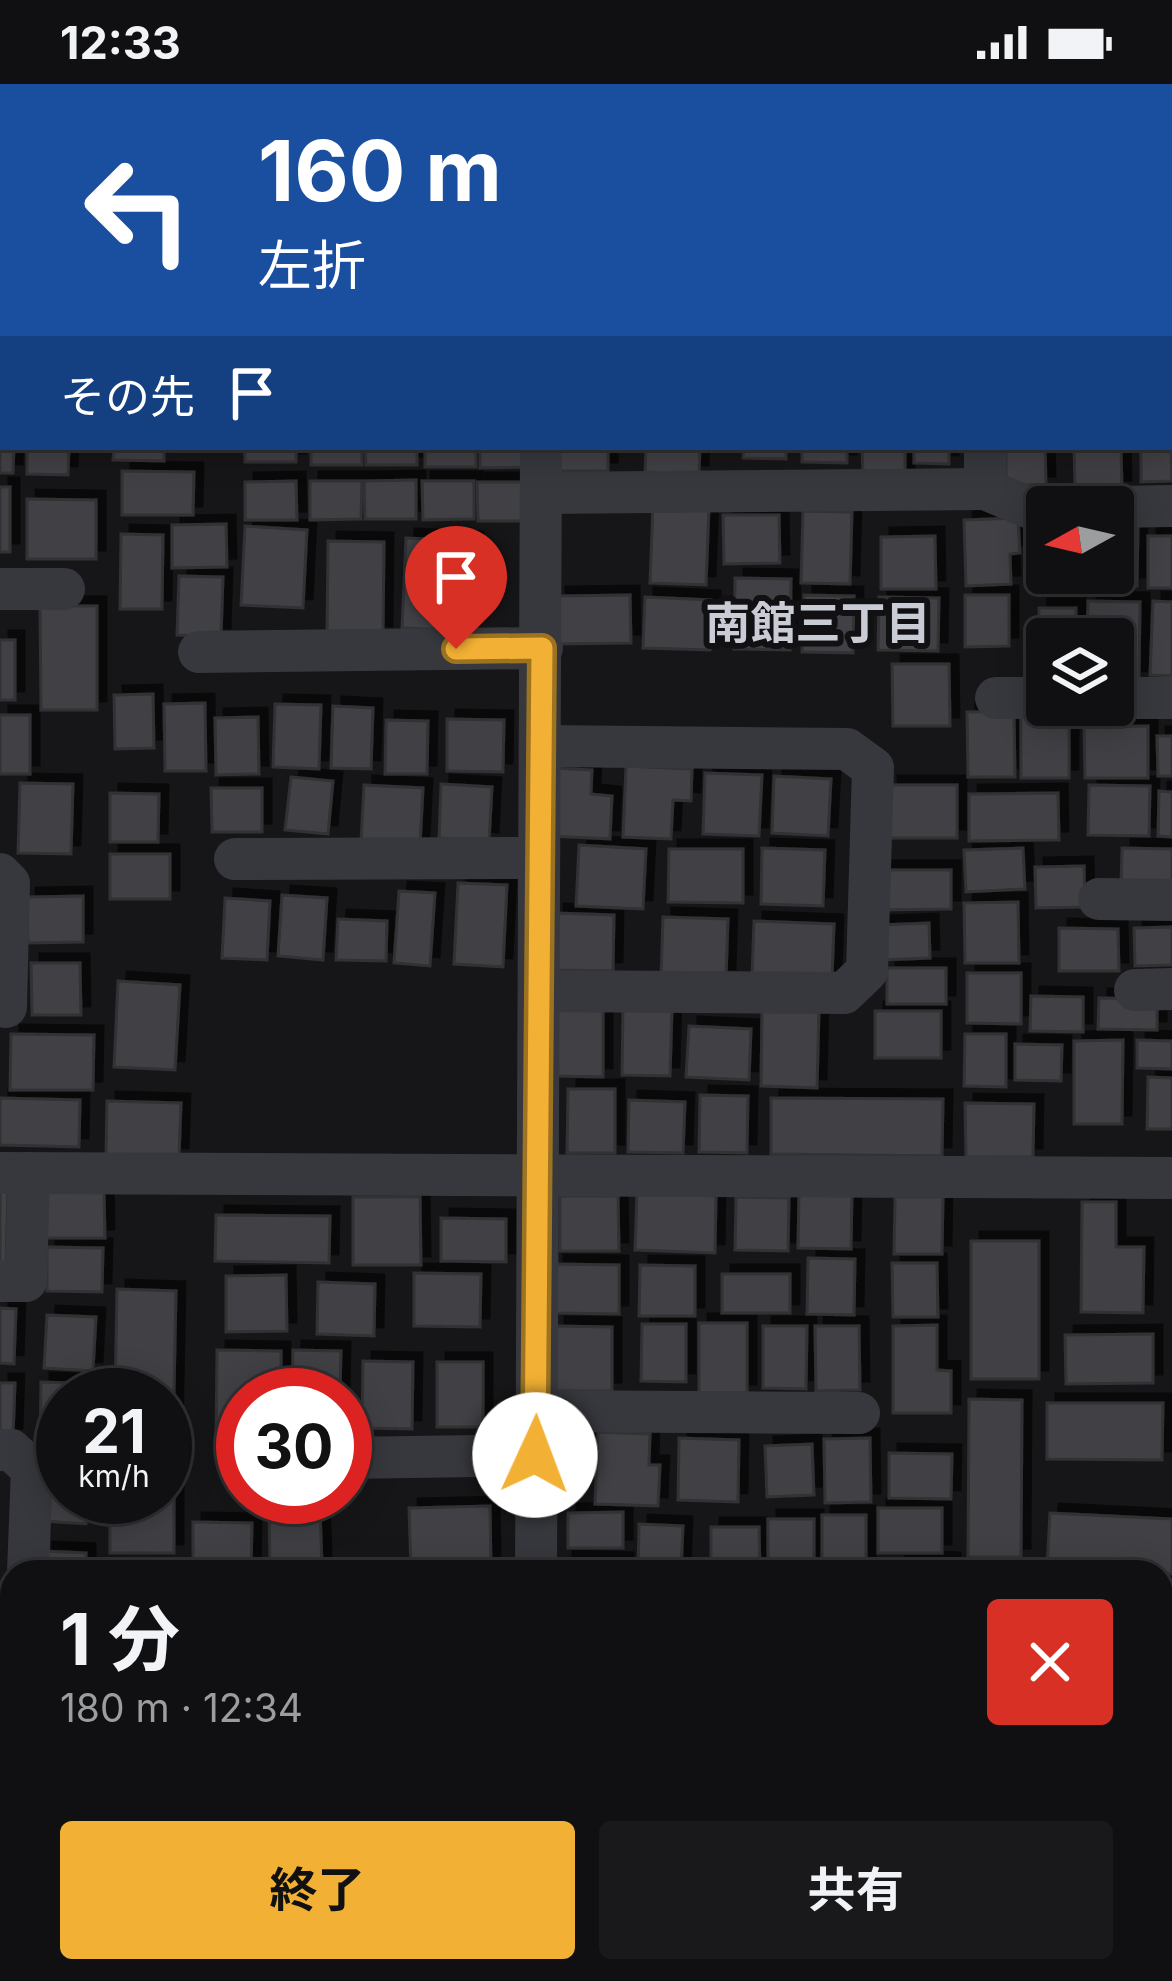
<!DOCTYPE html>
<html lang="ja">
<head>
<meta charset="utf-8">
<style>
	:root { --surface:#101012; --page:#19191b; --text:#f1f3f6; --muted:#9c9d9f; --line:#303032; --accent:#f2b134 }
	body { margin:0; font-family:Inter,"Noto Sans JP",sans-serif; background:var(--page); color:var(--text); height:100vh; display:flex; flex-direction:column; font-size:45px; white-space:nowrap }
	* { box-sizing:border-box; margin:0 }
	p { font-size:39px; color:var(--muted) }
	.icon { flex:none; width:66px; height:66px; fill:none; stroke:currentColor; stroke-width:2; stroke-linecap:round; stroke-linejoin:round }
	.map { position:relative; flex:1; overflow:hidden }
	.details { position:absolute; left:0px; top:1476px; width:1173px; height:423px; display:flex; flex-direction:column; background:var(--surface); border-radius:36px 36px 0 0; box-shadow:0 6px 30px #0003,0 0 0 3px var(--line) }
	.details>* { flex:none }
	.guide { position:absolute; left:0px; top:0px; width:1173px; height:366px; box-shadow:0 6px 30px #0003,0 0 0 3px var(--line); background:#1a4fa0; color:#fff; overflow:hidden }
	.needle { width:78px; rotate:262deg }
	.buttons { position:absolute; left:1026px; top:402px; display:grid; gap:24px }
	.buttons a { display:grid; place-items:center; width:108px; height:108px; border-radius:12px; background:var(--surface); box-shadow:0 6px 30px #0003,0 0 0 3px var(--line); font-size:60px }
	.speed { position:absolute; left:36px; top:1284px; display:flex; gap:24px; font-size:60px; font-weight:700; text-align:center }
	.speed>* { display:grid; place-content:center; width:156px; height:156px; border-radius:50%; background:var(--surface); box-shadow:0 6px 30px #0003,0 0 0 3px var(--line); line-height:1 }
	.speed small { font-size:30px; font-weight:400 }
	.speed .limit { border:18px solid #d22; background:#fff; color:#111 }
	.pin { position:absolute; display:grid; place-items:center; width:102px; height:102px; color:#fff; margin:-123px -51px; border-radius:50% 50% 50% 0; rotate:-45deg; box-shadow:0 0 12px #0007 }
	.pin .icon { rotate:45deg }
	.me { position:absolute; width:132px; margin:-66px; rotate:2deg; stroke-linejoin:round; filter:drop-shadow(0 0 9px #0008) }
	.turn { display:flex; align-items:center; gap:42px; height:252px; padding:0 60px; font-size:54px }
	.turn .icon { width:156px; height:156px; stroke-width:2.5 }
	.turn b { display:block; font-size:84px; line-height:102px }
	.then { display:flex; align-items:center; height:114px; padding:0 60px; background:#0003; gap:24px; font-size:45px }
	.round { display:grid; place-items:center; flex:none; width:126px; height:126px; border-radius:12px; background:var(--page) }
	.summary { display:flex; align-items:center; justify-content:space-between; height:204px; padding:0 60px }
	h1 { font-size:72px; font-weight:700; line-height:90px }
	.button { display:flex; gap:24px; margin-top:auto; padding:24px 60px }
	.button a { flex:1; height:138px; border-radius:12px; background:var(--accent); color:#111; font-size:48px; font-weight:700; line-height:138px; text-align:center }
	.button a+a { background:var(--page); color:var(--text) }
	.status { display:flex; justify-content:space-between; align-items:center; height:84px; padding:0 60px; background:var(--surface); direction:ltr }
	.status svg { height:33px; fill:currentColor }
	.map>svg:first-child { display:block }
</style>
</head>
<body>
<div class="status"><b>12:33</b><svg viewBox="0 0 49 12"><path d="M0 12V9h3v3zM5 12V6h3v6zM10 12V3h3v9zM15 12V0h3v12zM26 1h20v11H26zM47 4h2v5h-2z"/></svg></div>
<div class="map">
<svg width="1172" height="1897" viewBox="0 0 1172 1897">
	<defs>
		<filter id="shadow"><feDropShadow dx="9" dy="-9" stdDeviation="0" flood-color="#0009"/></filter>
	</defs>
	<rect width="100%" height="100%" fill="#161618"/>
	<g fill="#404145" stroke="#303034" stroke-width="3" filter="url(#shadow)">
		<path d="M 0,333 L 3,363 L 14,363 L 13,389 L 0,389 Z"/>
		<path d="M 1170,341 L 1172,397 L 1141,398 L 1141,363 L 1170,363 Z"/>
		<path d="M 27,363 L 69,363 L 68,391 L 27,390 Z"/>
		<path d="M 114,363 L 164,363 L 164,377 L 113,376 Z"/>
		<rect x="245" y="363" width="51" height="15"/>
		<rect x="311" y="363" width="51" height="18"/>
		<path d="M 365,363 L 417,363 L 417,381 L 366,381 Z"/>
		<rect x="425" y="363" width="51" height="20"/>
		<path d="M 480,363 L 531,363 L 531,383 L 480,384 Z"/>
		<rect x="556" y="363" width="52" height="24"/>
		<path d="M 646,363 L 700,363 L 699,390 L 645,388 Z"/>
		<path d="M 744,363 L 786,363 L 786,375 L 743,374 Z"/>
		<path d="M 802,363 L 847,363 L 847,379 L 802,378 Z"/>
		<path d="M 862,363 L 905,363 L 905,393 L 863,393 Z"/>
		<path d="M 914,363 L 949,363 L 949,380 L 914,379 Z"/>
		<path d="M 1006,363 L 1045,363 L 1046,401 L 1006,401 Z"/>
		<path d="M 1074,363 L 1121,363 L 1122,405 L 1075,406 Z"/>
		<path d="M 122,387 L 194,388 L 193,431 L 122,431 Z"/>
		<path d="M 416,396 L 416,435 L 365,435 L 364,397 Z"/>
		<path d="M 296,397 L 297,436 L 245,436 L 245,398 Z"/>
		<path d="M 310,397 L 362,397 L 361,435 L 310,436 Z"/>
		<path d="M 422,397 L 474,397 L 474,435 L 423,436 Z"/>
		<path d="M 477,398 L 528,398 L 529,437 L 478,437 Z"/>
		<rect x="0" y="403" width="10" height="65"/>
		<path d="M 27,415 L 96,416 L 96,475 L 27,475 Z"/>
		<path d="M 653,420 L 709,423 L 706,501 L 650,499 Z"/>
		<path d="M 803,427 L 852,428 L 850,500 L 801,499 Z"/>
		<path d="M 723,431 L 779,431 L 780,479 L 724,480 Z"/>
		<path d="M 1018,434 L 1020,469 L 1010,470 L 1011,500 L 966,502 L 964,436 Z"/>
		<path d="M 1026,439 L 1047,439 L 1047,489 L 1077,489 L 1077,502 L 1026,503 Z"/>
		<path d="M 1113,439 L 1138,440 L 1137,502 L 1088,501 L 1088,489 L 1113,489 Z"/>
		<path d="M 226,440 L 227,483 L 172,484 L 172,441 Z"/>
		<path d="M 245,442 L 307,446 L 303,524 L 241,521 Z"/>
		<path d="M 121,450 L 163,451 L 162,525 L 120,525 Z"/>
		<path d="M 935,452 L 936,505 L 881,505 L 881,453 Z"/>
		<rect x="1148" y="452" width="24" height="52"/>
		<path d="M 406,454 L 474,457 L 470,547 L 402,544 Z"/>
		<path d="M 328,457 L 384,458 L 383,551 L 327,550 Z"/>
		<path d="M 179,492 L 223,493 L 221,553 L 177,551 Z"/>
		<path d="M 735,494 L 791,495 L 790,566 L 734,565 Z"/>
		<path d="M 630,511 L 631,559 L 558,560 L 557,512 Z"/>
		<path d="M 804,511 L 854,512 L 853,569 L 802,568 Z"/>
		<path d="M 965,511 L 1009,511 L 1009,562 L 965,563 Z"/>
		<path d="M 645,513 L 711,516 L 710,566 L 643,564 Z"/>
		<path d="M 879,513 L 939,514 L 938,567 L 878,566 Z"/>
		<path d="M 1088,517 L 1140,518 L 1139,596 L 1113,595 L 1113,555 L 1087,555 Z"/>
		<path d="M 1153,517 L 1172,518 L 1172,592 L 1150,591 Z"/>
		<path d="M 40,522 L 97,522 L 97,626 L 41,626 Z"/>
		<path d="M 1039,524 L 1076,524 L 1076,555 L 1047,555 L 1047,593 L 1039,593 Z"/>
		<rect x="0" y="556" width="15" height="60"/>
		<path d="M 892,580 L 949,580 L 950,642 L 893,642 Z"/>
		<path d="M 153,610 L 154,664 L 115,665 L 114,611 Z"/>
		<path d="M 205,619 L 206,687 L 165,687 L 164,620 Z"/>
		<path d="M 275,620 L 321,621 L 319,685 L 273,683 Z"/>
		<path d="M 333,622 L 373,624 L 371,685 L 331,684 Z"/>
		<path d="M 1014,627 L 1015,693 L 968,693 L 967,628 Z"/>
		<rect x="0" y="631" width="30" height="59"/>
		<path d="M 258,633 L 259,690 L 216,691 L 215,634 Z"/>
		<rect x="1021" y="633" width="48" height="61"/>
		<path d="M 447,635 L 504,636 L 503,688 L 447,687 Z"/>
		<path d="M 386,636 L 428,637 L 427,690 L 385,690 Z"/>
		<path d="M 1148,642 L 1148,694 L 1085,694 L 1084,643 Z"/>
		<path d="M 1157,652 L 1172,652 L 1172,692 L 1158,692 Z"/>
		<path d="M 626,682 L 692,685 L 691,717 L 673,716 L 671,755 L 623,753 Z"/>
		<path d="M 552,684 L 592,686 L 591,710 L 612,712 L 610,755 L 549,752 Z"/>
		<path d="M 705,689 L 762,691 L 759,752 L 703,750 Z"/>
		<path d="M 774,692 L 831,695 L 828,752 L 772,749 Z"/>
		<path d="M 291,693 L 333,697 L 328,750 L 285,746 Z"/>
		<path d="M 20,699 L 73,700 L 71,770 L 18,769 Z"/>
		<path d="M 441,700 L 492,703 L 489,757 L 439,754 Z"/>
		<path d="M 364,701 L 423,704 L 420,761 L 361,758 Z"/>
		<path d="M 889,701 L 957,701 L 957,754 L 890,754 Z"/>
		<path d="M 1089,701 L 1150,702 L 1149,752 L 1088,751 Z"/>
		<path d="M 211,704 L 262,704 L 262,748 L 212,748 Z"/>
		<path d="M 1159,707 L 1172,708 L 1172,753 L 1158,752 Z"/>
		<path d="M 110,709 L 159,710 L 158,758 L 110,758 Z"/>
		<path d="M 1058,709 L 1059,756 L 969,757 L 969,710 Z"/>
		<path d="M 579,761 L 646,765 L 643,825 L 576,822 Z"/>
		<path d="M 762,764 L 825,766 L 823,822 L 761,820 Z"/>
		<path d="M 1023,764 L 1025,805 L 966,808 L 964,766 Z"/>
		<path d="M 1122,764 L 1172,765 L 1172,800 L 1121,799 Z"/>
		<path d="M 669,765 L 743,765 L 743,819 L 668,818 Z"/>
		<rect x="110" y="770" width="60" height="45"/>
		<path d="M 1084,782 L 1085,823 L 1036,824 L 1035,783 Z"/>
		<path d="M 881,786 L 951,786 L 951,825 L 882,826 Z"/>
		<path d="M 458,799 L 507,801 L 503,883 L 454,880 Z"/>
		<path d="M 399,807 L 435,809 L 430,882 L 394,879 Z"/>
		<path d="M 282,811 L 327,814 L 323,876 L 278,872 Z"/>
		<path d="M 83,812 L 83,858 L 28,859 L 27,813 Z"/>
		<path d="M 225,814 L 270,817 L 267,876 L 222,874 Z"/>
		<path d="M 1018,818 L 1019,879 L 965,879 L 964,819 Z"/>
		<path d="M 555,829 L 614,831 L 613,887 L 554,886 Z"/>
		<path d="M 663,833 L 728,835 L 726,894 L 661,892 Z"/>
		<path d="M 338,835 L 387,837 L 386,877 L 336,876 Z"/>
		<path d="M 754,837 L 834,840 L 832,895 L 752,891 Z"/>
		<path d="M 929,839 L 930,874 L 882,876 L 880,841 Z"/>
		<path d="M 1172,843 L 1172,881 L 1135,882 L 1134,844 Z"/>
		<path d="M 1059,844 L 1118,845 L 1119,887 L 1059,887 Z"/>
		<path d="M 31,879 L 80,879 L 81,931 L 32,931 Z"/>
		<rect x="887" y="884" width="59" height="36"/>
		<path d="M 967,889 L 1021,889 L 1021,940 L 967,939 Z"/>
		<path d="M 118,897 L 180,901 L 175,986 L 114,983 Z"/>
		<path d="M 1031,912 L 1083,913 L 1083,948 L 1030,947 Z"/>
		<path d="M 1099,914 L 1157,915 L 1157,946 L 1098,945 Z"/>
		<path d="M 623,923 L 672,924 L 670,992 L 622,991 Z"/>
		<path d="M 556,924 L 603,924 L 603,993 L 555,992 Z"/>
		<path d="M 762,925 L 819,926 L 817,1004 L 761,1002 Z"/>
		<rect x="875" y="927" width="66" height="47"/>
		<path d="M 689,942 L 751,945 L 749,996 L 686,993 Z"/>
		<path d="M 11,950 L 94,951 L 93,1006 L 10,1006 Z"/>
		<path d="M 965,950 L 1006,950 L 1006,1003 L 964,1002 Z"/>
		<path d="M 1123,956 L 1122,1040 L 1074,1040 L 1074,957 Z"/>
		<path d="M 1137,956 L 1172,957 L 1172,985 L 1137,984 Z"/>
		<path d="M 1015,960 L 1062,961 L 1061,997 L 1015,996 Z"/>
		<path d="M 1148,993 L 1172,994 L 1172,1045 L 1147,1045 Z"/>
		<path d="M 568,1005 L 615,1005 L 615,1069 L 567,1069 Z"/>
		<path d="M 700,1011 L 748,1012 L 747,1069 L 699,1068 Z"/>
		<path d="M 0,1014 L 80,1016 L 79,1063 L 0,1061 Z"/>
		<path d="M 771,1014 L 943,1015 L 942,1072 L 771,1070 Z"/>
		<path d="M 629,1016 L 685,1018 L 683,1069 L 628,1068 Z"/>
		<path d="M 107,1017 L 181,1019 L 179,1073 L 106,1071 Z"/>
		<path d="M 965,1019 L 1034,1020 L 1033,1073 L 966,1073 Z"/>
		<path d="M 0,1108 L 8,1108 L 6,1179 L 0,1179 Z"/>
		<path d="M 43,1108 L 104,1108 L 105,1154 L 44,1154 Z"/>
		<path d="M 799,1108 L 852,1109 L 851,1165 L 798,1164 Z"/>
		<path d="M 637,1109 L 716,1112 L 715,1169 L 635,1166 Z"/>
		<path d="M 560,1112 L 618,1112 L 619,1167 L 560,1167 Z"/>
		<path d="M 353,1113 L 420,1113 L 421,1181 L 353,1181 Z"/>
		<path d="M 736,1113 L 789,1114 L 788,1167 L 735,1166 Z"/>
		<path d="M 895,1113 L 943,1113 L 942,1170 L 894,1170 Z"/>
		<path d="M 1082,1118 L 1116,1118 L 1116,1163 L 1144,1163 L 1143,1229 L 1081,1228 Z"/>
		<path d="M 216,1131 L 330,1132 L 329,1179 L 215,1177 Z"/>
		<path d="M 441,1134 L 506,1135 L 506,1178 L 441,1177 Z"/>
		<rect x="971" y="1157" width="68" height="138"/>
		<path d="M 47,1163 L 103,1164 L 102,1208 L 47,1207 Z"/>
		<path d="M 808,1174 L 855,1175 L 854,1231 L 807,1230 Z"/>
		<path d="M 892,1179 L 937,1179 L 938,1233 L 893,1233 Z"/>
		<path d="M 555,1180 L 619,1181 L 619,1230 L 555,1229 Z"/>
		<path d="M 640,1181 L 695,1182 L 695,1232 L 639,1232 Z"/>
		<path d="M 414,1189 L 481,1190 L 480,1243 L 414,1242 Z"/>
		<rect x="722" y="1190" width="68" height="39"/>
		<path d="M 286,1191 L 287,1247 L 226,1248 L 226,1192 Z"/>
		<path d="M 318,1198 L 375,1200 L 374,1252 L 317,1250 Z"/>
		<path d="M 117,1205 L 176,1207 L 173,1358 L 165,1358 L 165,1311 L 115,1311 Z"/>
		<path d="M 0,1224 L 16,1225 L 14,1280 L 0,1279 Z"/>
		<path d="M 47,1231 L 96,1233 L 93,1287 L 44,1284 Z"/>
		<rect x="699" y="1239" width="48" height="70"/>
		<path d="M 642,1240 L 686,1240 L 686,1298 L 641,1297 Z"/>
		<path d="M 937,1241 L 937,1286 L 951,1287 L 951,1329 L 893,1329 L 893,1242 Z"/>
		<path d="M 556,1242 L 612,1243 L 612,1307 L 555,1307 Z"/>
		<path d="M 763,1242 L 807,1242 L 806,1305 L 763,1304 Z"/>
		<path d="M 815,1242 L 859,1242 L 860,1306 L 816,1307 Z"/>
		<path d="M 1153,1250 L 1153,1299 L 1066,1300 L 1065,1251 Z"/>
		<path d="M 217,1266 L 281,1267 L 281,1311 L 243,1311 L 243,1355 L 216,1355 Z"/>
		<path d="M 293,1266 L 341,1267 L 340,1311 L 292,1311 Z"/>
		<path d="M 363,1277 L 413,1278 L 412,1345 L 362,1344 Z"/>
		<rect x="437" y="1278" width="46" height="65"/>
		<path d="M 41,1298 L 95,1300 L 95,1311 L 63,1311 L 63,1356 L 40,1355 Z"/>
		<path d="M 0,1299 L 15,1299 L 13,1353 L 0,1353 Z"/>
		<path d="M 969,1315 L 1022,1316 L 1021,1473 L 968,1473 Z"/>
		<path d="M 1047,1319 L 1163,1319 L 1162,1376 L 1047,1375 Z"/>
		<rect x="550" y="1348" width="37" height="57"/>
		<path d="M 598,1348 L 650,1350 L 649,1381 L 660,1381 L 658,1422 L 595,1420 Z"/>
		<path d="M 679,1354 L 739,1356 L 738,1418 L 678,1416 Z"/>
		<path d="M 870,1354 L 871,1418 L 825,1419 L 824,1355 Z"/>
		<path d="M 812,1360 L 814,1411 L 767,1413 L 765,1362 Z"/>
		<path d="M 889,1369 L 952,1370 L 951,1415 L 889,1414 Z"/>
		<path d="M 47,1378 L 63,1379 L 63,1413 L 88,1413 L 86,1440 L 44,1437 Z"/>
		<path d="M 165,1395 L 174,1395 L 174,1469 L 110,1469 L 110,1413 L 165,1413 Z"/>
		<path d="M 490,1422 L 491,1485 L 411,1487 L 409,1424 Z"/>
		<path d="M 320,1424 L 322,1482 L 270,1483 L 269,1425 Z"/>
		<rect x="878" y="1424" width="64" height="45"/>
		<path d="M 623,1428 L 623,1464 L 568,1464 L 568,1429 Z"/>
		<path d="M 1050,1429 L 1172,1435 L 1172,1490 L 1047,1483 Z"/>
		<rect x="822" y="1431" width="44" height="57"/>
		<rect x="768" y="1435" width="46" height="53"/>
		<path d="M 193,1438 L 252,1439 L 251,1488 L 193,1488 Z"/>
		<path d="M 639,1440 L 683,1442 L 681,1488 L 638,1488 Z"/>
		<path d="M 711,1443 L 759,1443 L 760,1488 L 711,1488 Z"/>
		<path d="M 44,1467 L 86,1469 L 86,1488 L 43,1488 Z"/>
		<path d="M 564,1476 L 624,1478 L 623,1488 L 564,1488 Z"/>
		<path d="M 896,1476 L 951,1478 L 951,1488 L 896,1488 Z"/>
		<path d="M 1161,1506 L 1172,1506 L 1172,1545 L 1161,1546 Z"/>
		<rect x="1161" y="1554" width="11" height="79"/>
		<rect x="1161" y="1681" width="11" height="56"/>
		<rect x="1161" y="1751" width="3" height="57"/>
		<path d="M 1161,1854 L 1172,1854 L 1172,1897 L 1152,1897 L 1152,1887 L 1161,1887 Z"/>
		<rect x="35" y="1887" width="62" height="10"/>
		<path d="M 355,1887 L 427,1887 L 427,1897 L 354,1897 Z"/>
		<path d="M 637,1887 L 684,1887 L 683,1897 L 636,1897 Z"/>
		<path d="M 884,1887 L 982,1887 L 982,1895 L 884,1896 Z"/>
		<path d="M 1017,1887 L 1073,1887 L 1073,1897 L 1016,1897 Z"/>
		<rect x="1084" y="1887" width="50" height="10"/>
	</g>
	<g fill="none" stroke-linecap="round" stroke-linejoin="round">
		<g stroke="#37383d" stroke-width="42">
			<path d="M 540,3 L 540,0"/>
			<path d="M 1126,3 L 1127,0"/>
			<path d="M 1170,221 L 1172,221"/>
			<path d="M 0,301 L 3,301"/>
			<path d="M 985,405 L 1030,424 L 1047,424"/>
			<path d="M 541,409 L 985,405 L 985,363"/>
			<path d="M 1113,423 L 1172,422"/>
			<path d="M 0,505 L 64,505"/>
			<path d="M 199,568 L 542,564"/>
			<path d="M 996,614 L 1047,614"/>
			<path d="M 1113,614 L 1172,614"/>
			<path d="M 235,775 L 539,774"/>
			<path d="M 0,790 L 9,799 L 6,923"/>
			<path d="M 1099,815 L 1172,816"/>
			<path d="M 1135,906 L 1172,905"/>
			<path d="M 539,907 L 844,909 L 867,887 L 873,684 L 847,665 L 542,662"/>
			<path d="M 0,1089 L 1172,1094"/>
			<path d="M 0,1197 L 26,1197 L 29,1089"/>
			<path d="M 537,1327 L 859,1329"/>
			<path d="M 0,1366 L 11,1366 L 32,1385 L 28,1488"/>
			<path d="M 345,1374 L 535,1371"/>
			<path d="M 536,1488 L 541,363"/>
			<path d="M 0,1537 L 12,1525"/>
			<path d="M 1161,1646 L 1172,1646"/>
			<path d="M 0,1704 L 11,1714 L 10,1832 L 0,1849"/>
			<path d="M 1161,1835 L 1172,1835"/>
			<path d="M 538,1887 L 538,1897"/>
		</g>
	</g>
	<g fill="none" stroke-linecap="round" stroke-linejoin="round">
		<g stroke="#9d7322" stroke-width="30">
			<path id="route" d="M 456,565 L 542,564 L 535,1371"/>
		</g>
		<use href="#route" stroke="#f2b134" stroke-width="21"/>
	</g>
	<g text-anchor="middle" stroke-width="12" stroke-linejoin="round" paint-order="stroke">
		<g font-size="45" font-weight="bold" fill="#c9ccd4" stroke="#111113">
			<text x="818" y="555">南館三丁目</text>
		</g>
	</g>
</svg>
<div class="buttons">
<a><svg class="needle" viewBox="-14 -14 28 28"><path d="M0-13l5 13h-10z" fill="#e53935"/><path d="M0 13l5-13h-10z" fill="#9c9d9f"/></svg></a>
<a><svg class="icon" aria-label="layers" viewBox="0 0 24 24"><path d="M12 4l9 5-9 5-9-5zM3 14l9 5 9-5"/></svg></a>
</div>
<div class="speed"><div>21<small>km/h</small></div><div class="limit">30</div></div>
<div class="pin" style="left:456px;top:565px;background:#d93025"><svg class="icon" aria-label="arrive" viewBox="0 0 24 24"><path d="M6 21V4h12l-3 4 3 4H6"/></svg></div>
<svg class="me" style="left:535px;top:1371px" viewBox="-20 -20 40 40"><circle r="19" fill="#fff"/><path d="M0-13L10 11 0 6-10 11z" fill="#f2b134"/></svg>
<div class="guide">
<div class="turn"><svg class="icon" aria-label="left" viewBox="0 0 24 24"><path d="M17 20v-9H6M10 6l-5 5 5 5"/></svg><div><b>160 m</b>左折</div></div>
<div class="then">その先<svg class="icon" aria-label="arrive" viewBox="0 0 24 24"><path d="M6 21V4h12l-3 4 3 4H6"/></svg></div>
</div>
<section class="details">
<div class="summary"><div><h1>1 分</h1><p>180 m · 12:34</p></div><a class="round" style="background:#d93025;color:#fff"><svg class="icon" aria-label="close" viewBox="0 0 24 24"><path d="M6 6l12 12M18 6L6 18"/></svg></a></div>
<div class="button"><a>終了</a><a>共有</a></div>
</section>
</div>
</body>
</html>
